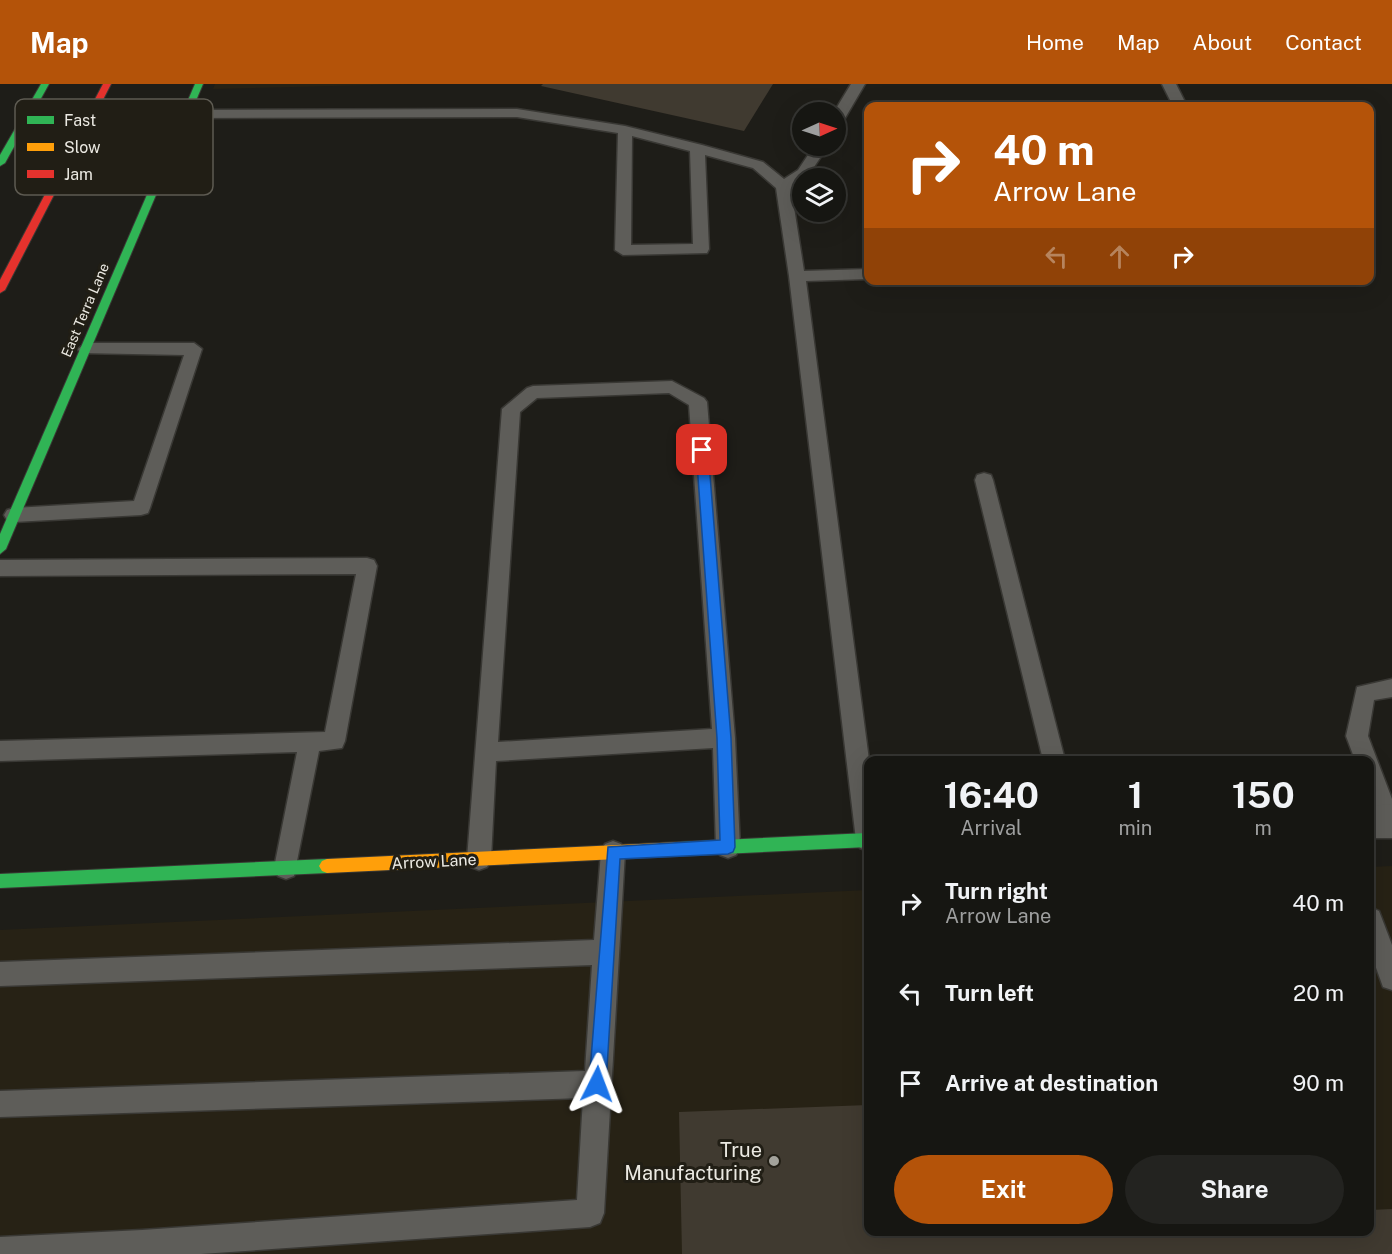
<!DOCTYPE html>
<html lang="en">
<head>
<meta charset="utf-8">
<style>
	:root { --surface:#161612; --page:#232320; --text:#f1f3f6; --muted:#9e9f9f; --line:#353532; --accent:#b45309 }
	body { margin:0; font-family:"Public Sans",sans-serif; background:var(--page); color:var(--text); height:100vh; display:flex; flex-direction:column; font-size:22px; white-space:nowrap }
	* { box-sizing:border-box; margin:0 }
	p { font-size:20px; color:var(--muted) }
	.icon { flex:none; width:33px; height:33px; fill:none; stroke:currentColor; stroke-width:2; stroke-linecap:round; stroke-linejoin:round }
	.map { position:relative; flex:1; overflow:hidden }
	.side { position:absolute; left:864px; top:672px; width:510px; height:480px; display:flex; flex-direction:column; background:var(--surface); border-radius:12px; box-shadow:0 6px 24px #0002,0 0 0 2px var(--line) }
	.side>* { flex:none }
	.top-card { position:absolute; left:864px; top:18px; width:510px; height:183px; border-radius:12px; box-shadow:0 6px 24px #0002,0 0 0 2px var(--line); background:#b45309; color:#fff; overflow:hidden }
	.needle { width:39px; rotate:87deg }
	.fabs { position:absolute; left:792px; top:18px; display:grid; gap:12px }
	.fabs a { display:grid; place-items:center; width:54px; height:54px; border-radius:50%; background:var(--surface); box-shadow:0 6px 24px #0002,0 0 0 2px var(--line); font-size:30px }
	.pin { position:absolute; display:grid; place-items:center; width:51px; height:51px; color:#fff; margin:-26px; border-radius:12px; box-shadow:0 3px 9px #0006 }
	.me { position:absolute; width:66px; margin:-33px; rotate:3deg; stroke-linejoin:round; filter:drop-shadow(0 0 4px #0008) }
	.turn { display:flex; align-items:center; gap:21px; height:126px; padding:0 30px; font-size:27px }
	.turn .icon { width:78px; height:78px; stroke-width:2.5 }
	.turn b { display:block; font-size:42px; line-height:51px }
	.lanes { display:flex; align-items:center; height:57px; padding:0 30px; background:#0003; justify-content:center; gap:30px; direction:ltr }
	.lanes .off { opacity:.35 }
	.eta { display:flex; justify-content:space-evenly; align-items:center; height:102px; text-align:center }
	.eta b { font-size:36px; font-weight:700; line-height:42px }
	.button { display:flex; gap:12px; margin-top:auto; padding:12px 30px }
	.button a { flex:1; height:69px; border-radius:36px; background:var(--accent); color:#fff; font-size:24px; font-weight:700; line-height:69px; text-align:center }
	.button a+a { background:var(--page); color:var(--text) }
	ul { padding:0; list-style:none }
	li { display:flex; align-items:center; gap:18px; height:90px; padding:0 30px }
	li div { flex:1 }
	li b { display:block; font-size:22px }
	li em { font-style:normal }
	header { display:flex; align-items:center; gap:36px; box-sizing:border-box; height:84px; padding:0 30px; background:var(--accent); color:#fff }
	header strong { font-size:28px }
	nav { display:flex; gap:33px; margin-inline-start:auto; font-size:21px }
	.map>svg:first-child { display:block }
</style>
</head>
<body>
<header>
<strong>Map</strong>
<nav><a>Home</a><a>Map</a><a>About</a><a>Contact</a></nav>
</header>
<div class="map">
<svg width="1392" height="1170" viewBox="0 0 1392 1170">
	<rect width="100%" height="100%" fill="#1e1d18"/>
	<g fill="#272215">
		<path d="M 215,0 L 413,0 L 213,5 Z"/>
		<path d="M 1392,782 L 1392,1170 L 0,1170 L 0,846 L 868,806 L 868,1148 L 1370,1148 L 1370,783 Z"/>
	</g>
	<g fill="#403a30">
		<path d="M 543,0 L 773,0 L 744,47 L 541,2 Z"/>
		<path d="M 868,1021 L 868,1148 L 1370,1148 L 1370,1126 L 1392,1125 L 1392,1170 L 682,1170 L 679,1028 Z"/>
	</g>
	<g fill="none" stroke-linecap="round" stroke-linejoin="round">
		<g stroke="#393834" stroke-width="3">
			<g id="lane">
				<path d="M 851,0 L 865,0 L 841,41 L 836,42 L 834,28 Z"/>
				<path d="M 1162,0 L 1176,0 L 1187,22 L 1173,22 Z"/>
				<path d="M 517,25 L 625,42 L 702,61 L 763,78 L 784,95 L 798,86 L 814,62 L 828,62 L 808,92 L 791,104 L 804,187 L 868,185 L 868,195 L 806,197 L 869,676 L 868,767 L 860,764 L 856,756 L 789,192 L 776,104 L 753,84 L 705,71 L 709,165 L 707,169 L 623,171 L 615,166 L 618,49 L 517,33 L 187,34 L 180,30 L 187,26 ZM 632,52 L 690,67 L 693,160 L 631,161 Z"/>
				<path d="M 86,259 L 194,259 L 202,265 L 150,424 L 148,429 L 141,431 L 14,438 L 7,436 L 4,431 L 7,426 L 14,424 L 134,417 L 184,271 L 80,269 L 78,265 Z"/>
				<path d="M 672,297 L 704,314 L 707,318 L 735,654 L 740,763 L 736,771 L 728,774 L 720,771 L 716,763 L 713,664 L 496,677 L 491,775 L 487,783 L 479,786 L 471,783 L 467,775 L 502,325 L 527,304 L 533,302 ZM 669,309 L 689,321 L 712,645 L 498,658 L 520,328 L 537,314 Z"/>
				<path d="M 984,389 L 991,391 L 993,396 L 1065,676 L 1043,676 L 975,396 L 977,391 Z"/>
				<path d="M 367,474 L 374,476 L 377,482 L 345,657 L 342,664 L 319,667 L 294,792 L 286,795 L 278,792 L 274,784 L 297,668 L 0,677 L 0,657 L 325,648 L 356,490 L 0,492 L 0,476 Z"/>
				<path d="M 1392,595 L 1392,613 L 1374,616 L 1368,652 L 1392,715 L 1392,746 L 1389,748 L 1381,744 L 1370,715 L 1370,676 L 1355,676 L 1346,652 L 1357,603 Z"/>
				<path d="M 613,757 L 621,760 L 625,768 L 604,1129 L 600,1139 L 590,1143 L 201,1170 L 0,1170 L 0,1153 L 142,1146 L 577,1116 L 583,1014 L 0,1033 L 0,1007 L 585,987 L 592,881 L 0,902 L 0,878 L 594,856 L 601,768 L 605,760 Z"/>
				<path d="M 1370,823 L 1379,827 L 1392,861 L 1392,906 L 1383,903 L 1370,867 Z"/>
			</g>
		</g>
		<g stroke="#393834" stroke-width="3">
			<path id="street" d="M 1392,720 L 1392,754 L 1370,754 L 1370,722 Z"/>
		</g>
		<g stroke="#393834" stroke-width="2">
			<g id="fast">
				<path d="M 41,0 L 49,0 L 5,79 L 0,82 L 0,71 Z"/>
				<path d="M 195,0 L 203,0 L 6,465 L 0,470 L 0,450 Z"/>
				<path d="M 868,749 L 868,763 L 680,772 L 675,770 L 673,765 L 675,760 L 680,758 Z"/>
				<path d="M 327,775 L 332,777 L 335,782 L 332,787 L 327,789 L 0,804 L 0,790 Z"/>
			</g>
		</g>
		<g stroke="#393834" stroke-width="2">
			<path id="slow" d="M 680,758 L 685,760 L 687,765 L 685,770 L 680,772 L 327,789 L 322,787 L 319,782 L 322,777 L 327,775 Z"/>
		</g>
		<g stroke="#393834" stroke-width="2">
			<path id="jam" d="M 103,0 L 111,0 L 5,206 L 0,209 L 0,196 Z"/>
		</g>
		<use href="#lane" fill="#5e5d59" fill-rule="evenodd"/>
		<use href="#street" fill="#5e5d59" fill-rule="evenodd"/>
		<use href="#fast" fill="#30b455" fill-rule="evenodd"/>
		<use href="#slow" fill="#ff9f0a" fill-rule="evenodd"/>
		<use href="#jam" fill="#e5322d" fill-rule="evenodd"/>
	</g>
	<path fill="#1a73e8" stroke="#114b97" stroke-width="1.5" d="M 702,361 L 708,366 L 731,654 L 735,763 L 733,768 L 728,770 L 620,775 L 606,1000 L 603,1006 L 597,1009 L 591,1006 L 589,1000 L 608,763 L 720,756 L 717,654 L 696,366 Z"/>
	<circle fill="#a3a29b" stroke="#211e15" stroke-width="2" cx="774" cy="1077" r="6"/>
	<g text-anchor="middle" stroke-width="6" stroke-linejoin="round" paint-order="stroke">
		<g font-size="14" fill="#ebe9e2" stroke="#211e15">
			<text transform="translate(85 226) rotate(-67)" y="5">East Terra Lane</text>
		</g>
		<g font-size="16" fill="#ebe9e2" stroke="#211e15">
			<text transform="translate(434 777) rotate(-3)" y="6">Arrow Lane</text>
		</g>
		<g font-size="20" fill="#ebe9e2" stroke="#211e15" text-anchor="end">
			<text x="762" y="1073">True<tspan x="762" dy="23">Manufacturing</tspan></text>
		</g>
	</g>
	<rect x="15" y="15" width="198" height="96" rx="9" fill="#211e15" stroke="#5e5b52" stroke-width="1.5"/>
	<rect x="27" y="32" width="27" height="8" fill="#30b455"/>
	<rect x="27" y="59" width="27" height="8" fill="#ff9f0a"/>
	<rect x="27" y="86" width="27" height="8" fill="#e5322d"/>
	<g font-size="16" fill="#ebe9e2">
		<text x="64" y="42">Fast</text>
		<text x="64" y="69">Slow</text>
		<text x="64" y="96">Jam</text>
	</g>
</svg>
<div class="fabs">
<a><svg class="needle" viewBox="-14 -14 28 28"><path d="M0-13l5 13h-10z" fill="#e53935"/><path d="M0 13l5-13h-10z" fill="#9e9f9f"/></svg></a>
<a><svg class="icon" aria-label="layers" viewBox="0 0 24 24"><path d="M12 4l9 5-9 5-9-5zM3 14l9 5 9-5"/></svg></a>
</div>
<div class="pin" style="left:702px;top:366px;background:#d93025"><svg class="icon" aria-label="arrive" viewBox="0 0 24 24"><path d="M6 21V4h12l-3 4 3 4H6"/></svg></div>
<svg class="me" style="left:597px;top:1000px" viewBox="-20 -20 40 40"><path d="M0-17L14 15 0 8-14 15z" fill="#1a73e8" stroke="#fff" stroke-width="4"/></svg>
<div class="top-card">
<div class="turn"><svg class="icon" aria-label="right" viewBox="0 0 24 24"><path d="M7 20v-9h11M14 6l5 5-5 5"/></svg><div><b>40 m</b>Arrow Lane</div></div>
<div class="lanes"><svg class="icon off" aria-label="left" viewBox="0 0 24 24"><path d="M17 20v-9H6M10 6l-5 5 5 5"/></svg><svg class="icon off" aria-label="ahead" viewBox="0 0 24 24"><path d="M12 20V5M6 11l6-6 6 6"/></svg><svg class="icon" aria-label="right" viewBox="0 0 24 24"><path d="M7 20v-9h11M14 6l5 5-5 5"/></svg></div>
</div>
<section class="side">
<div class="eta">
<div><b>16:40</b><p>Arrival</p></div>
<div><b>1</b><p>min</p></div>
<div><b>150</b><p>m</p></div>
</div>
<ul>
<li><svg class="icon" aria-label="right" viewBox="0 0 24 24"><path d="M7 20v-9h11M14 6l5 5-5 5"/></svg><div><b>Turn right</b><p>Arrow Lane</p></div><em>40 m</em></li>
<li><svg class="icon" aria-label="left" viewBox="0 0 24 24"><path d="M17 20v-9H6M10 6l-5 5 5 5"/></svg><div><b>Turn left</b></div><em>20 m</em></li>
<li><svg class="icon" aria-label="arrive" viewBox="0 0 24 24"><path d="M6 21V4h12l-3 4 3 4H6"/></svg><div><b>Arrive at destination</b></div><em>90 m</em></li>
</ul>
<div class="button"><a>Exit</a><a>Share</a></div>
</section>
</div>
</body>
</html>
